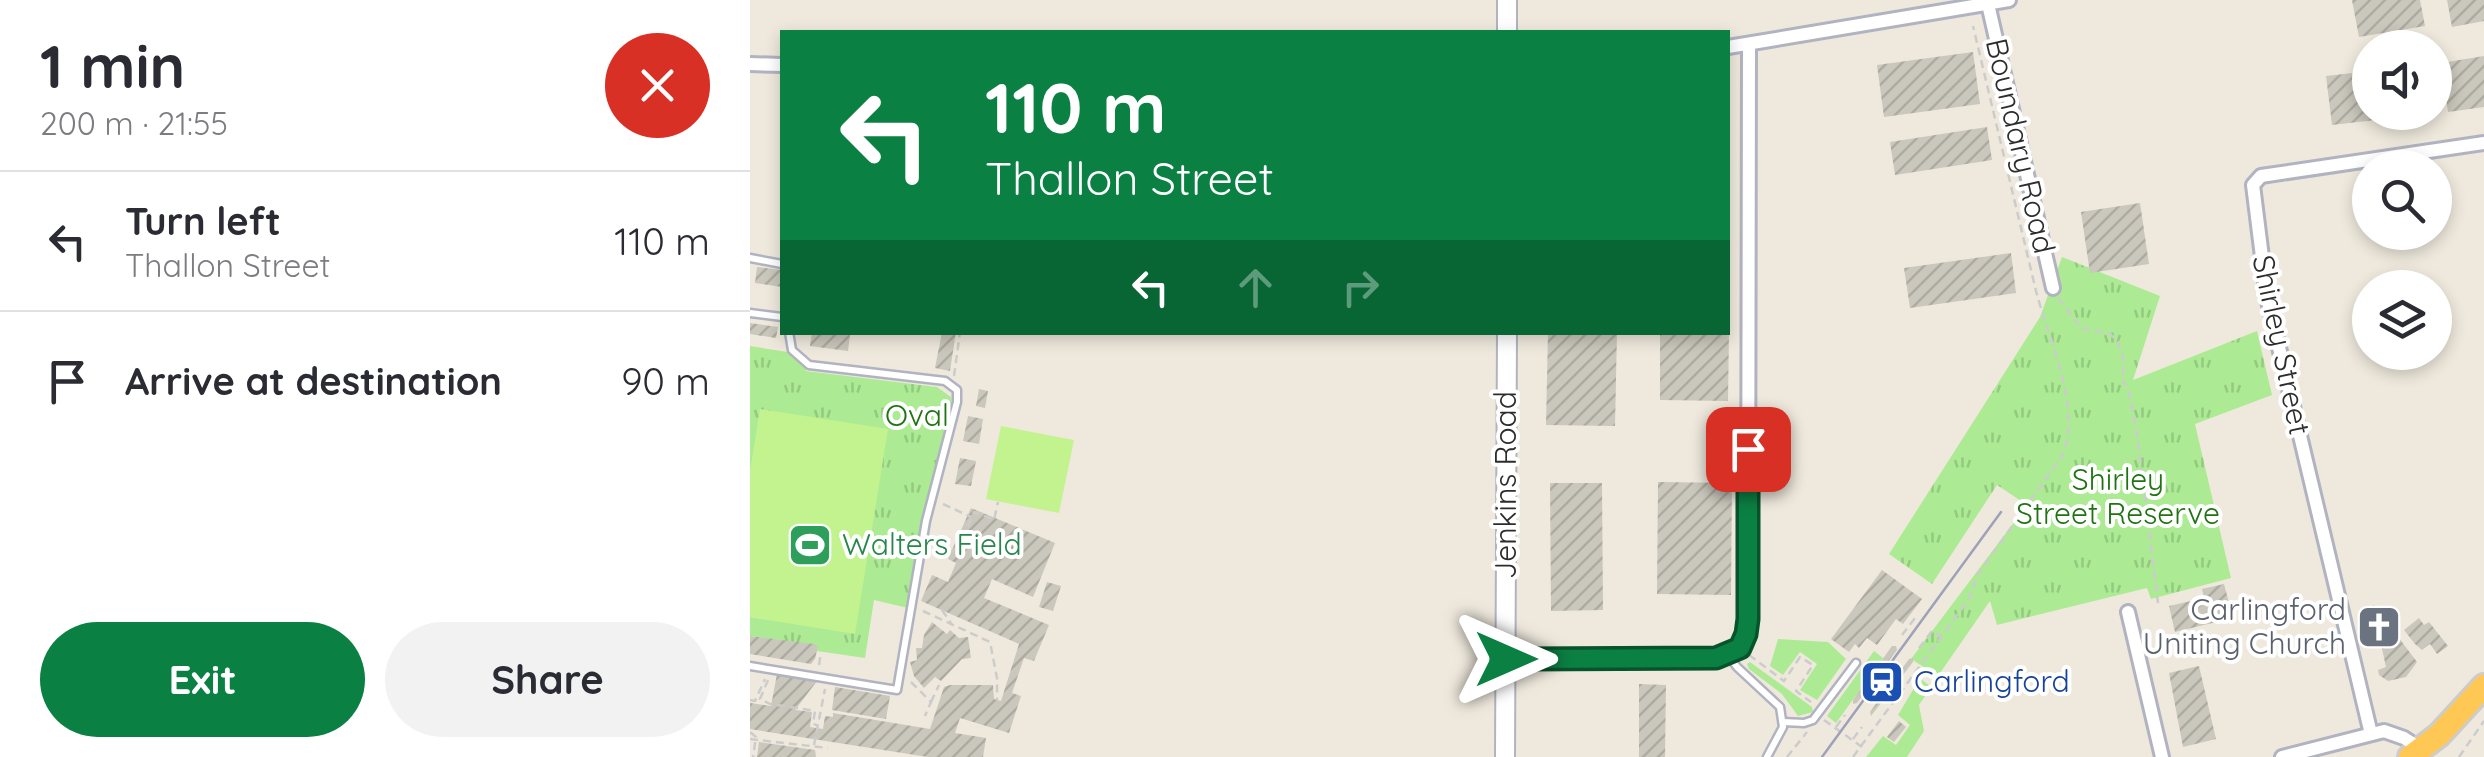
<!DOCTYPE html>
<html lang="en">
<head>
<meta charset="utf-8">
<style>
	:root { --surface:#fff; --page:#f2f2f3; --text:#2b2b33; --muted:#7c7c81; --line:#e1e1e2; --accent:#0b8043 }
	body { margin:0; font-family:Quicksand,sans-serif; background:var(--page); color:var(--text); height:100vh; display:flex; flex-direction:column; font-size:38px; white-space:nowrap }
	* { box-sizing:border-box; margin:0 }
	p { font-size:32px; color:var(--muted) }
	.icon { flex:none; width:55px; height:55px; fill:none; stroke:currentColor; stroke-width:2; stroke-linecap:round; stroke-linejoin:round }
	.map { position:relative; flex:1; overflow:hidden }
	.details { display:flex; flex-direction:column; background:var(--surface); width:750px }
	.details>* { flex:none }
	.banner { position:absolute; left:30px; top:30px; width:950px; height:305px; border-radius:0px; box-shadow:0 5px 15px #0003; background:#0b8043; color:#fff; overflow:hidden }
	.tools { position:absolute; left:1602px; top:30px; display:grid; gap:20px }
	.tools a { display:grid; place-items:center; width:100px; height:100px; border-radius:50%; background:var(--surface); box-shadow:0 5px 15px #0003; font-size:50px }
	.pin { position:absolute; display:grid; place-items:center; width:85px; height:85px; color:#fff; margin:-42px; border-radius:20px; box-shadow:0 5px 15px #0006 }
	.me { position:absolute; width:110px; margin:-55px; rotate:90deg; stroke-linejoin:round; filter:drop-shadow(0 0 8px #0008) }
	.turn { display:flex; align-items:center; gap:35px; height:210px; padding:0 40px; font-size:45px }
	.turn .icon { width:130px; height:130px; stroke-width:2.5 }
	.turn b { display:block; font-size:70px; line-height:85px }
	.lanes { display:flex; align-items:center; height:95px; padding:0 40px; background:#0003; justify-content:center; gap:50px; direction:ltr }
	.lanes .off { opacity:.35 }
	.round { display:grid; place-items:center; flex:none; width:105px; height:105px; border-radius:52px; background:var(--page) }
	.headline { display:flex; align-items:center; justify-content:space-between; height:170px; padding:0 40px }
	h1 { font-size:60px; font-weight:800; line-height:75px }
	.cta { display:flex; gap:20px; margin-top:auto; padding:20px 40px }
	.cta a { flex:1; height:115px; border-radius:60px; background:var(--accent); color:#fff; font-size:40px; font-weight:800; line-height:115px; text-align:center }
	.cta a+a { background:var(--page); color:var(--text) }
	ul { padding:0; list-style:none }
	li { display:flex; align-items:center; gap:30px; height:140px; padding:0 40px; border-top:2px solid var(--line) }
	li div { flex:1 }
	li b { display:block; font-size:38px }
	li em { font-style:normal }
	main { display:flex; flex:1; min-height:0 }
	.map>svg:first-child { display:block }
</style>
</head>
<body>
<main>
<section class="details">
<div class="headline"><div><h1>1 min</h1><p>200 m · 21:55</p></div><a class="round" style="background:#d93025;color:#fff"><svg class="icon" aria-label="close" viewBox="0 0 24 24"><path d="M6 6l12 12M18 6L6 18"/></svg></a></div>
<ul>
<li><svg class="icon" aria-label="left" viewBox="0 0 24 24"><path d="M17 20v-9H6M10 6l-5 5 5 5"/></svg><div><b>Turn left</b><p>Thallon Street</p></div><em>110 m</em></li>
<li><svg class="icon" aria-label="arrive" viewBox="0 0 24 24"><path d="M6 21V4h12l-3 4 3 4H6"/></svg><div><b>Arrive at destination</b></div><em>90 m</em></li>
</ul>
<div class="cta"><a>Exit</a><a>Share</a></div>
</section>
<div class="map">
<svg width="1734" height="757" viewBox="0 0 1734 757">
	<defs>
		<pattern id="park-tufts" width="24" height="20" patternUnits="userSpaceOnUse" patternTransform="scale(2.5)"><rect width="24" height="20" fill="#aceb94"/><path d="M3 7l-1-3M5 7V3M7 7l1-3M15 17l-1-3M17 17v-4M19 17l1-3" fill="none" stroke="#94ca80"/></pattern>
		<pattern id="building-hatch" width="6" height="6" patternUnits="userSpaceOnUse" patternTransform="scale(2.5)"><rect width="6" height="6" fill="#cac7bc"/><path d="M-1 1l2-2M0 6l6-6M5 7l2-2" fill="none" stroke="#aeaba2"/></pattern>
	</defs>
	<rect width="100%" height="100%" fill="#efe9dd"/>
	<g fill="#aceb94">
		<path d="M 1028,639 L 1078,642 L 1096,659 L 1067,700 L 1050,690 L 1067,664 L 1050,652 L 1033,675 L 1020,666 Z"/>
		<path d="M 1124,651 L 1133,658 L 1086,723 L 1077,716 Z"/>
		<path d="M 1000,662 L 1062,707 L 1063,712 L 1048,716 L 1032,694 L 999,669 L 997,664 Z"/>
		<path d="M 1170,678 L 1181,687 L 1169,705 L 1174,731 L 1157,757 L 1116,757 L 1133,736 L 1146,745 L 1160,725 L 1148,715 Z"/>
	</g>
	<g fill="url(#park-tufts)">
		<path d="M 1312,257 L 1410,296 L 1383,380 L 1507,331 L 1522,395 L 1445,424 L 1481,578 L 1401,599 L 1397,588 L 1247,625 L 1240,601 L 1188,676 L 1161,659 L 1277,505 L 1247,485 L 1182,584 L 1139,554 L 1290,317 Z"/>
		<path d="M 0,346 L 57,355 L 56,371 L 187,387 L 201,397 L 202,410 L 173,517 L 158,608 L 124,600 L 115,658 L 67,651 L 65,645 L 0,636 L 0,617 L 105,633 L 11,409 L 0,472 Z"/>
	</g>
	<g fill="#c2f38f">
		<path d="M 10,409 L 138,429 L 105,634 L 0,617 L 0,472 Z"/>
		<path d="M 251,426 L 324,440 L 309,513 L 236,499 Z"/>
	</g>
	<g fill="url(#building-hatch)">
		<path d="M 1602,0 L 1670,0 L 1675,26 L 1609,37 Z"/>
		<path d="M 1697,0 L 1734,0 L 1734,21 L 1702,27 Z"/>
		<path d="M 1223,52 L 1230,104 L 1134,117 L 1127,65 Z"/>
		<path d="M 1734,56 L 1734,107 L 1698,112 L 1691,63 Z"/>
		<path d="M 1620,71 L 1620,112 L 1669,115 L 1582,125 L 1576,76 Z"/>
		<path d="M 1237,127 L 1242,160 L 1145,175 L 1140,142 Z"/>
		<path d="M 1390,203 L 1399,264 L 1340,273 L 1331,212 Z"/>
		<path d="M 1261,253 L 1266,293 L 1160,308 L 1154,268 Z"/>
		<path d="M 7,267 L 32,270 L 32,287 L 5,283 Z"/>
		<path d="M 0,323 L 28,327 L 26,338 L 0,334 Z"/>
		<path d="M 62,332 L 100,335 L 98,351 L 60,346 Z"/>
		<path d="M 192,332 L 206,332 L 200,371 L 185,368 Z"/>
		<path d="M 798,332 L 867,332 L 865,426 L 796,425 Z"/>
		<path d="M 910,332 L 979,332 L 978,401 L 910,400 Z"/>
		<path d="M 229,389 L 238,391 L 235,408 L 226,406 Z"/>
		<path d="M 218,416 L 233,419 L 229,444 L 213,441 Z"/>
		<path d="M 210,458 L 226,461 L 221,486 L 205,484 Z"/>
		<path d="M 908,482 L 982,483 L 981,595 L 907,594 Z"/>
		<path d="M 800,483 L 852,483 L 853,610 L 801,611 Z"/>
		<path d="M 221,508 L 305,543 L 283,597 L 242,579 L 234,598 L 299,625 L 284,661 L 274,658 L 262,693 L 271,696 L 259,733 L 210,718 L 205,733 L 236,738 L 233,757 L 178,757 L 0,729 L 0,703 L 21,706 L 27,674 L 67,681 L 45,710 L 62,712 L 60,727 L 73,729 L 75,716 L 83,717 L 83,713 L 180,729 L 194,687 L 200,685 L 243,685 L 244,699 L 251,701 L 269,644 L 171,601 L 182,575 L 198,582 L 206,563 L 198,559 Z"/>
		<path d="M 1132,570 L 1172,599 L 1153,624 L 1146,619 L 1127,645 L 1117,638 L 1109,648 L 1105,644 L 1099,652 L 1081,639 Z"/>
		<path d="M 297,582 L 311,586 L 303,611 L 289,607 Z"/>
		<path d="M 1474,584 L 1483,618 L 1425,632 L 1419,606 L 1454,598 L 1452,589 Z"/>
		<path d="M 1624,605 L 1667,662 L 1656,677 L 1638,681 L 1629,675 L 1628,670 L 1636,667 L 1631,644 L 1622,646 L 1614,610 Z"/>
		<path d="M 1669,618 L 1674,625 L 1679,622 L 1698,646 L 1687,654 L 1680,644 L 1672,650 L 1665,644 L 1654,630 Z"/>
		<path d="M 182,622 L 197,634 L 200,630 L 209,638 L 218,637 L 221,658 L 212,659 L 191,681 L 185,677 L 174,688 L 164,676 L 160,662 L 167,660 L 166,648 L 172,648 L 174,635 Z"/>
		<path d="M 0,636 L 64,644 L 68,646 L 65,659 L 61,664 L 0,654 Z"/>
		<path d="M 1142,646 L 1146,646 L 1147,650 L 1107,703 L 1103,704 L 1103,700 Z"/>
		<path d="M 1163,658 L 1163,662 L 1121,716 L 1120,712 L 1159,659 Z"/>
		<path d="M 1449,666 L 1466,739 L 1433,747 L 1419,673 Z"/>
		<path d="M 889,684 L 916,685 L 915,757 L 889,757 Z"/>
		<path d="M 85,687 L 140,696 L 136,719 L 82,710 Z"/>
		<path d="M 1149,721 L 1156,727 L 1144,742 L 1137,737 Z"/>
		<path d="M 9,742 L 65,750 L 66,757 L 7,757 Z"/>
	</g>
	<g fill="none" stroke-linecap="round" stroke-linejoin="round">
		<g stroke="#b1b3c1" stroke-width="11">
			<g id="service">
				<path d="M 0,258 L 32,264"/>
				<path d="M 0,313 L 32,317"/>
				<path d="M 978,655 L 987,667 L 1030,707 L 1033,727 L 1017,757"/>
				<path d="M 0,666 L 147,690 L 176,521 L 207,402 L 207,390 L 195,381 L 59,365 L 42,350 L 39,332"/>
				<path d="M 1033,722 L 1054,723 L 1063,720 L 1106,663"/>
			</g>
		</g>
		<g stroke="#b1b3c1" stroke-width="18">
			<g id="minor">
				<path d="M 1238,4 L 1303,288"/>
				<path d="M 978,47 L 1259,0"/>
				<path d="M 0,64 L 32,65"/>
				<path d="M 1378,612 L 1412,757"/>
				<path d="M 756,659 L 966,658 C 989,654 996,642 998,619 L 999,44"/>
				<path d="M 1621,734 L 1517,297 L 1503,185 L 1511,176 L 1734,143"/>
				<path d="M 1532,757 L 1634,731 L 1654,738 L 1671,749"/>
			</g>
		</g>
		<g stroke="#b1b3c1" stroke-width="22">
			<g id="secondary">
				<path d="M 757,32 L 757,0"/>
				<path d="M 755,757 L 757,332"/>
			</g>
		</g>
		<g stroke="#ccc" stroke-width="28">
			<path id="trunk" d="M 1660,757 L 1689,735 L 1734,686"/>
		</g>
		<g stroke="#ccc" stroke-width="2.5" stroke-dasharray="8 5" stroke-linecap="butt">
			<path d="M 1308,298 L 1331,328 L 1360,334 L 1368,342 L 1373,357 L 1373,381 L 1378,388 L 1387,435 L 1408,603"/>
			<path d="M 204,376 L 210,332"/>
			<path d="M 193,504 L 221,517"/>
			<path d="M 183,547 L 206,552 L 224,512 L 244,520 L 248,502"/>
			<path d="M 192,610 L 201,623"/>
			<path d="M 173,611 L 240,642 L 247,678 L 247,700"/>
			<path d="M 1152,635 L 1165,618"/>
			<path d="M 1169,648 L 1182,631 L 1192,638"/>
			<path d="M 999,655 L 1034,681 L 1050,657 L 1063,665 L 1046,691 L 1061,702"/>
			<path d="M 69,665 L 71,652"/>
			<path d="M 18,680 L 10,699 L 20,704 L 65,711 L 63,724 L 67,725"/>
			<path d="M 161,682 L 181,702 L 175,716"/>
			<path d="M 0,700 L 5,701 L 15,679"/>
			<path d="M 181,702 L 189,685"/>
			<path d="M 1074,720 L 1112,747"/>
			<path d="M 1086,727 L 1095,715"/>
			<path d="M 0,732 L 6,737 L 3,757"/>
			<path d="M 0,739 L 78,748"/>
			<path d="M 1103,739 L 1112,727"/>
			<path d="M 64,745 L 75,689"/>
			<path d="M 1037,757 L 1057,732"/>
			<path d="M 1103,757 L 1219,599 L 1228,574 L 1312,456 C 1333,410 1298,338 1286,291 L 1223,26"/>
			<path d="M 1709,757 L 1734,721"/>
		</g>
		<use href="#service" stroke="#fff" stroke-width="6"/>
		<use href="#minor" stroke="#fff" stroke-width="12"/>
		<use href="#secondary" stroke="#fff" stroke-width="18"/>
		<use href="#trunk" stroke="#ffc855" stroke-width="22"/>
		<path stroke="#9fa1b8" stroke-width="2.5" d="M 1072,757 L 1251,512"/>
	</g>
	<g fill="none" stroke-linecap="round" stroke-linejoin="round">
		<g stroke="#07532c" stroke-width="25">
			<path id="route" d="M 756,659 L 966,658 L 990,648 L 996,634 L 998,619 L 998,449"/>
		</g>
		<use href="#route" stroke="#0b8043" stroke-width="18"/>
	</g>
	<defs>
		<g id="stadium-square" transform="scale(2.25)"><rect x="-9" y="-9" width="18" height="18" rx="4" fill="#2e9e5b" stroke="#fff"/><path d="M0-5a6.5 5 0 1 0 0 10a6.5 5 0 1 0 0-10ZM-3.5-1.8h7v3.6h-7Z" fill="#fff"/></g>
		<g id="church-square" transform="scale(2.25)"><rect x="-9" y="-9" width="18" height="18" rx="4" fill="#6b7280" stroke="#fff"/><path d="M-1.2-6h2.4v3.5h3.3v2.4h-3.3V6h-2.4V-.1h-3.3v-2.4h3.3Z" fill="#fff"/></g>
		<g id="station-square" transform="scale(2.25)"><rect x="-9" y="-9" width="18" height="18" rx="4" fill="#1a4fb4" stroke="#fff"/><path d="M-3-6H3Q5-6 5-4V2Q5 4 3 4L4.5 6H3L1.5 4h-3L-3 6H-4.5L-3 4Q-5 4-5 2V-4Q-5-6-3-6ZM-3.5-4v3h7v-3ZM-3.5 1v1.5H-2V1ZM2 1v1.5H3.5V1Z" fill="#fff"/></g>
	</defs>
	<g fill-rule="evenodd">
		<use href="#stadium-square" x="60" y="545"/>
		<use href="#church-square" x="1629" y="627"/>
		<use href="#station-square" x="1132" y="682"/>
	</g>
	<g text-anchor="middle" stroke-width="8" stroke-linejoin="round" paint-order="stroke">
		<g font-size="30" fill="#2c2c2c" stroke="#fff">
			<text transform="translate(1270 146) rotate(77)" y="10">Boundary Road</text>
			<text transform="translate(1531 345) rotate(78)" y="10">Shirley Street</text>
			<text transform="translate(756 485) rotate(-90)" y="10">Jenkins Road</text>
		</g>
		<g font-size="30" fill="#207313" stroke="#fff">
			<text x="167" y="426">Oval</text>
			<text x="1368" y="490">Shirley<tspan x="1368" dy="34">Street Reserve</tspan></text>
		</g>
		<g font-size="30" fill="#27864d" stroke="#fff" text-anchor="start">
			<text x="92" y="555">Walters Field</text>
		</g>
		<g font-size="30" fill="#5b616d" stroke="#fff" text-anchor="end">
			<text x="1596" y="620">Carlingford<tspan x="1596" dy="34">Uniting Church</tspan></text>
		</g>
		<g font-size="30" fill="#164399" stroke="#fff" text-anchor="start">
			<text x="1164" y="692">Carlingford</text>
		</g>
	</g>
</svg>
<div class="tools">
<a><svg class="icon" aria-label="sound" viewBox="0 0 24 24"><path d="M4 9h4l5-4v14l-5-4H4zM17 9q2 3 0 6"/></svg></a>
<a><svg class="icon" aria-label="search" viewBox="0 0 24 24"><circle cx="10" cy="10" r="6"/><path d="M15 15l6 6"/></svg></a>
<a><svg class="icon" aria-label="layers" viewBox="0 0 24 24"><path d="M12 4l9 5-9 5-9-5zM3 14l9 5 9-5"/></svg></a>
</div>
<div class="pin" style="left:998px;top:449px;background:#d93025"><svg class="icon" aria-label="arrive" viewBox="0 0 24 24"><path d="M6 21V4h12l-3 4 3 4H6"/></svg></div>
<svg class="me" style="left:756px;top:659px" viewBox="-20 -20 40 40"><path d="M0-17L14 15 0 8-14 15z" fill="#0b8043" stroke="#fff" stroke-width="4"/></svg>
<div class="banner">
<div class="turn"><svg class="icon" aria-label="left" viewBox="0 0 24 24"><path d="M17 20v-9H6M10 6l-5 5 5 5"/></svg><div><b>110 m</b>Thallon Street</div></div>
<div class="lanes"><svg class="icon" aria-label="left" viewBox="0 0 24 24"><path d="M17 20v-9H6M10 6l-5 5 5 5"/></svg><svg class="icon off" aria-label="ahead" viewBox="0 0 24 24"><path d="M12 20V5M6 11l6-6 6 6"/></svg><svg class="icon off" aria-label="right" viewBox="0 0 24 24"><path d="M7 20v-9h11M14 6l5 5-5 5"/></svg></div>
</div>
</div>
</main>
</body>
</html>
